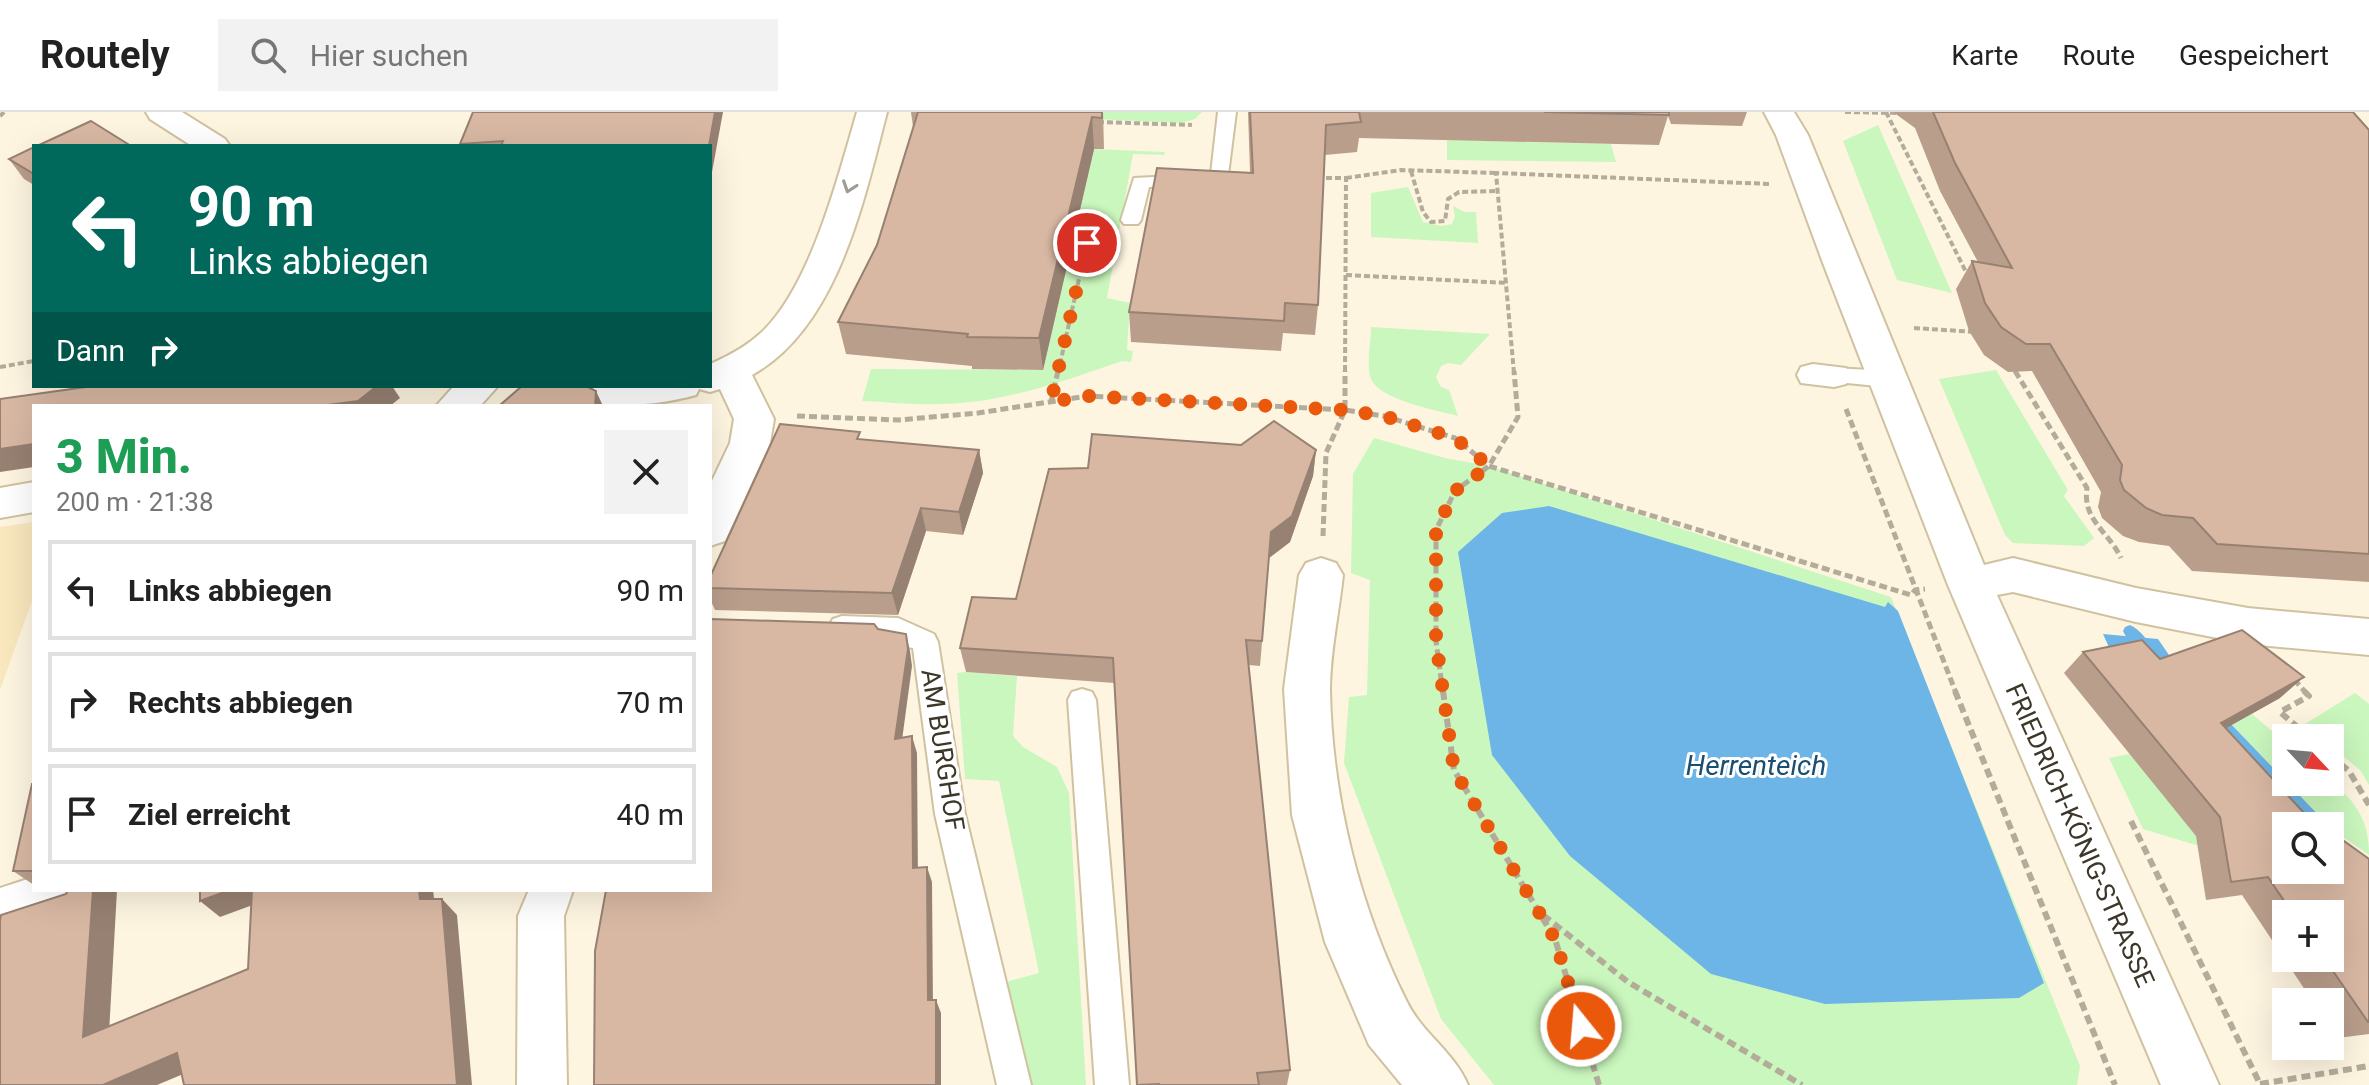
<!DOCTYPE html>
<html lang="de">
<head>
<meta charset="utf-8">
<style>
	:root { --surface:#fff; --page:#f2f2f2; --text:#222; --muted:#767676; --line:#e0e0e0 }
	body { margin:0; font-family:Roboto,sans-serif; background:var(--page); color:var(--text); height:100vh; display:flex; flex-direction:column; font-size:30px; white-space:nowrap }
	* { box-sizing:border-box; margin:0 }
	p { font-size:26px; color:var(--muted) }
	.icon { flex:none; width:44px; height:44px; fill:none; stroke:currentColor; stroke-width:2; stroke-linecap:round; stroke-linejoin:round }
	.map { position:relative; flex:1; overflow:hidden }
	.panel { position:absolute; left:32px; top:292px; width:680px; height:488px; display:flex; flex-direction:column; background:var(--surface); border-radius:0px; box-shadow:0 8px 32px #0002 }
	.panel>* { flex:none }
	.top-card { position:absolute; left:32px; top:32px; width:680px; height:244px; border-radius:0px; box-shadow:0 8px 32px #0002; background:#00695c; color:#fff; overflow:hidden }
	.needle { width:52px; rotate:116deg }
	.fabs { position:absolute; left:2272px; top:612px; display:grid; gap:16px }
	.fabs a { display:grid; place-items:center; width:72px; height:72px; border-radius:0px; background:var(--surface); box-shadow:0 8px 32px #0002; font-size:40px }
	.pin { position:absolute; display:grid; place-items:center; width:68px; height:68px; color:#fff; margin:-34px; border:4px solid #fff; border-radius:50%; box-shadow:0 2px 8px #0007 }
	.me { position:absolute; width:88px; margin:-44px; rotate:343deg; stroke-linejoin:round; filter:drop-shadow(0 0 6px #0008) }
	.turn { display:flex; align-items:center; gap:28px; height:168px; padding:0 24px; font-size:36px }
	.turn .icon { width:104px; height:104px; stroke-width:2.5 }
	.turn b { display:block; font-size:56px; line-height:68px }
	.then { display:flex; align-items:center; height:76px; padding:0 24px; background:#0003; gap:16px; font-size:30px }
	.round { display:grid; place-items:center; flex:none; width:84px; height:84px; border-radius:0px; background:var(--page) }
	.head { display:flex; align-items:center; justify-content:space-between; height:136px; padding:0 24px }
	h1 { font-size:48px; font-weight:800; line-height:60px; color:#1e9e55 }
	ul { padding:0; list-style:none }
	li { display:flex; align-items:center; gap:24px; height:100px; margin:0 16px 12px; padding:0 8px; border:4px solid var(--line); border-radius:0px }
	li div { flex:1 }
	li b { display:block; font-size:30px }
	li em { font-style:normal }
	header { display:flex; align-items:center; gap:48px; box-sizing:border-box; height:112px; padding:0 40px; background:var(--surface); border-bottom:2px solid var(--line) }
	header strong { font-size:38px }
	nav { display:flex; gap:44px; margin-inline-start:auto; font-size:28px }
	.search { width:560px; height:72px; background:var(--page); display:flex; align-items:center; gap:20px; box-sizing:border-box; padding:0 28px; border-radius:0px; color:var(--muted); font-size:30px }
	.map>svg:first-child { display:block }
</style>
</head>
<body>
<header>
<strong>Routely</strong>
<div class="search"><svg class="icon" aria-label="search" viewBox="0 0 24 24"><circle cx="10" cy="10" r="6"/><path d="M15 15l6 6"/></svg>Hier suchen</div>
<nav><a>Karte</a><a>Route</a><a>Gespeichert</a></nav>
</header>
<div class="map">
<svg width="2369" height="973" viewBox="0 0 2369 973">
	<rect width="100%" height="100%" fill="#fdf5e0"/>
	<path fill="#f9e7bd" d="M 34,410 L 34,483 L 0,578 L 0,415 Z"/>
	<g fill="#caf7bd">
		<path d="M 945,0 L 1202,0 L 1195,7 L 1181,11 Z"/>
		<path d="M 1878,13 L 1952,181 L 1897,168 L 1843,29 Z"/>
		<path d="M 1447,28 L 1611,32 L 1616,50 L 1447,48 Z"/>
		<path d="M 1094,37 L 1165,40 L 1164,43 L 1133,42 L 1107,186 L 1130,191 L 1127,238 L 1133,239 L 1131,250 L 1122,249 C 1062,270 1000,292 936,292 C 912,293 887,290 862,289 L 871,257 L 1043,258 Z"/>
		<path d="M 1408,75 L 1423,110 L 1441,114 L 1452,112 L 1455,104 L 1453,94 L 1465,100 L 1476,100 L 1478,131 L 1371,125 L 1371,81 Z"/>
		<path d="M 1371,215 L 1490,222 L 1461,253 L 1448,251 L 1441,254 L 1436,265 L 1441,275 L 1449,278 L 1458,304 C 1436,298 1380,288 1371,267 C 1366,254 1371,229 1371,215 Z"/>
		<path d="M 1996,258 L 2068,378 L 2064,384 L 2094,426 L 2084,434 L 2013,431 L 2005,423 L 1939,267 Z"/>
		<path d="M 1374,326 L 1445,346 L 1489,354 L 1891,485 L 2080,954 L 2077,973 L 1494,973 L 1441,907 L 1344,651 L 1349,585 L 1367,583 L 1370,468 L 1351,461 L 1353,362 Z"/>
		<path d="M 965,560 L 1017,564 L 1013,624 L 1023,635 L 1057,655 L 1069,681 L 1086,973 L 1029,973 L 1002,871 L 1039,861 L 999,669 L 965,667 L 957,561 Z"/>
		<path d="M 2355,581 L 2369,592 L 2369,673 L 2361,659 L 2330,633 L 2330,626 L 2321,626 L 2305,612 Z"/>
		<path d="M 2252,602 L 2286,631 L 2286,669 L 2232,613 Z"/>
		<path d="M 2130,642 L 2206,736 L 2143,717 L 2109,646 Z"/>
		<path d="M 2330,668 C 2356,690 2369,708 2369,743 L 2332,717 L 2287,670 Z"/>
	</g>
	<g fill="#6db4e7">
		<path d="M 1549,394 L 1885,495 L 1888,490 L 1898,499 L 2044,871 L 2019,886 L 1825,892 L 1711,862 L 1570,744 L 1492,643 L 1458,440 L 1502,401 Z"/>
		<path d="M 2103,522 L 2158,527 L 2180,559 L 2329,714 L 2286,714 L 2112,542 Z"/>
	</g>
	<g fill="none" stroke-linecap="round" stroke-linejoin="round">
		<path fill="#6db4e7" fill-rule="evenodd" d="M 2130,513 C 2140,517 2150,531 2155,540 L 2153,544 L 2143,544 L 2125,523 L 2123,519 L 2125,515 Z"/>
		<g stroke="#d0c2a0" stroke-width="4">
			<g id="service">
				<path d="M 1218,0 L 1236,0 L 1227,71 L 1149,75 L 1141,108 L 1138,112 L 1124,112 L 1121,108 L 1134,66 L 1211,62 Z"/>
				<path d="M 1834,256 L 1888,259 L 1896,262 L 1899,267 L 1896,272 L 1888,275 L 1826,269 L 1823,264 L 1826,259 Z"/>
				<path d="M 842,504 L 898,506 L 934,522 L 938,530 L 965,702 L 1031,973 L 997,973 L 935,702 L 913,536 L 884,531 L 881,526 L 833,521 L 829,514 L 833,507 Z"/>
				<path d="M 1082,577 L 1092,580 L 1096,588 L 1129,973 L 1095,973 L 1068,588 L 1072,580 Z"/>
			</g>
		</g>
		<g stroke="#d0c2a0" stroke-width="4">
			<g id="pedestrian">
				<path d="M 1813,252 L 1846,256 L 1850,264 L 1846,272 L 1834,275 L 1801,271 L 1797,263 L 1801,255 Z"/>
				<path d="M 529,778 L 573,778 L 564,804 L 567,973 L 517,973 L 518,804 Z"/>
			</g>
		</g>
		<g stroke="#d0c2a0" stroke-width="4">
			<g id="minor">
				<path d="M 146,0 L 182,0 L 225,27 L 230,34 L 192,34 L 150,7 Z"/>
				<path d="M 857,0 L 887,0 C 864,88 838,215 752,263 L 774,307 L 770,331 L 725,429 L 710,434 L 710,373 L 730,331 L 734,307 L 720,277 L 710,280 L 699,277 L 696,283 C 647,297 573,297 524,283 L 519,274 L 710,274 L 710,252 C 729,244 747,234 762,220 C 811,173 838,65 857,0 Z"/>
				<path d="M 1764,0 L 1794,0 L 1808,23 L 1984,453 L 2013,446 L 2136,476 L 2248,496 L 2369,507 L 2369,543 L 2248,532 L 2136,510 L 2013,480 L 1997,483 L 2219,973 L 2161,973 L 1948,473 L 1823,151 L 1776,23 Z"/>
				<path d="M 454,274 L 498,274 L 480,294 L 436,294 Z"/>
				<path d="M 34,370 L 34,400 L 0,406 L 0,376 Z"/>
				<path d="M 1321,446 L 1336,451 L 1343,463 C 1339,501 1330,541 1330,578 C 1332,685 1359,794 1407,890 C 1422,921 1454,940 1468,973 L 1402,973 L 1369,933 L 1325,830 L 1292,703 L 1284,577 L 1299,463 L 1306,451 Z"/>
				<path d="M 34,765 L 34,778 L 96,778 L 88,795 L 0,824 L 0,776 Z"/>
			</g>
		</g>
		<g stroke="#b3ac9a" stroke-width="4" stroke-dasharray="6 3" stroke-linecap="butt">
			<path d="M 1845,0 L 1897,1"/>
			<path d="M 1886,0 L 1968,164"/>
			<path d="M 0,4 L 4,0"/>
			<path d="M 1098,10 L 1192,13"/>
			<path d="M 1411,59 L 1423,100 L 1431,110 L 1445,109 L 1448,87 L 1459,80 L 1498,79"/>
			<path d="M 1317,66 L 1346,66 L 1345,261"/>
			<path d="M 1346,66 L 1401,58 L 1496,61"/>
			<path d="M 1346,163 L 1508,171"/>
			<path d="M 1914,216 L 1975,220"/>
			<path d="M 0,255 L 34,249"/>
			<path d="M 2013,255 L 2017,261"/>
			<path d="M 1058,261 L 1087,131 L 1101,123"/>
			<path d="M 1514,261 L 1496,61 L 1770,72"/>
		</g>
		<g stroke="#b3ac9a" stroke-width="5" stroke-dasharray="8 4" stroke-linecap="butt">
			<path d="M 2015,259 L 2087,376 C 2082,408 2109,420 2121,446"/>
			<path d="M 1051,290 L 1058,259"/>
			<path d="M 1846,297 L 1956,581"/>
			<path d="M 797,304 L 898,308 L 978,301 L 1088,284 L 1345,298 L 1384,304 L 1455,326 L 1489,354 L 1911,483 L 1915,478 L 1925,477"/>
			<path d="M 1323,424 L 1326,341 L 1345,298 L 1345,259"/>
			<path d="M 2294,567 L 2306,581"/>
			<path d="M 1443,581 L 1436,529 L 1436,418 L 1455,379 L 1489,354 L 1518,305 L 1514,259"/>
		</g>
		<g stroke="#b3ac9a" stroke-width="6" stroke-dasharray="9 5" stroke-linecap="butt">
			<path d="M 1443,579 L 1454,658 L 1555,827 L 1599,973"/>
			<path d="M 1955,579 L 2115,973"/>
			<path d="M 2304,579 L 2309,584 L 2280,600 L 2310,626"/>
			<path d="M 2330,643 L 2349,659 L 2369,693"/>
			<path d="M 2131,709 L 2260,972"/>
			<path d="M 1543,803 L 1628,870 L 1802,973"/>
			<path d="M 2260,972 L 2369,954"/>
		</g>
		<use href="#service" fill="#fff" fill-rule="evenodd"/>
		<use href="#pedestrian" fill="#fff" fill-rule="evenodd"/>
		<use href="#minor" fill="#fff" fill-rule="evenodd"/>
	</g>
	<g fill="#ba9e8c" fill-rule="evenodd">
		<path d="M 473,0 L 710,34 L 461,34 L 460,32 Z"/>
		<path d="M 911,0 L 1103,0 L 1104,37 L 1094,37 L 1043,258 L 972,257 L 972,254 L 846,242 L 838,210 L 877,133 L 913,15 Z"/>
		<path d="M 1248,0 L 1747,0 L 1742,14 L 1671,12 L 1668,4 L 1659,33 L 1359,26 L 1357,40 L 1325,43 L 1318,193 L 1315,223 L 1283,221 L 1281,239 L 1131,230 L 1129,200 L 1250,60 Z"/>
		<path d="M 1893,0 L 2353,0 L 2369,18 L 2369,470 L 2192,459 L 2169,434 L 2139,430 L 2123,424 L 2102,406 L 2098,395 L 2101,380 L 2032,259 L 2008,260 L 1984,243 L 1969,219 L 1956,177 L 1972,149 L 1978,150 L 1940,79 L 1915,16 Z"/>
		<path d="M 34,35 L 34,73 L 24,67 L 9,47 Z"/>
		<path d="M 863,328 L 979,338 L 983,361 L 963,423 L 926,419 L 898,503 L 715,498 L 710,487 L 710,465 Z"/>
		<path d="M 1241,333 L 1316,338 L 1313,364 L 1290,430 L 1269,446 L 1260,554 L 1249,553 L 1290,958 L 1287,973 L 1137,973 L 1114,571 L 966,560 L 960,536 L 1016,487 L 1088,356 Z"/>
		<path d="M 2083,540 L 2160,547 L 2280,586 L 2225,616 L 2305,702 L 2369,747 L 2369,922 L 2338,926 L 2330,915 L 2330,890 L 2313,890 L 2242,783 L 2206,788 L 2196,724 L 2064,561 ZM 2286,802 L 2330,802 L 2330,846 L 2286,846 Z"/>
		<path d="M 34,672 L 34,773 L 13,759 Z"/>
	</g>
	<g fill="#978172">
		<path d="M 715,0 L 723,0 L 710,71 L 710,34 L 709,34 Z"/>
		<path d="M 1092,5 L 1094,37 L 1043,258 L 1039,226 Z"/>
		<path d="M 377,274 L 392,274 L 400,286 L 390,294 L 320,294 Z"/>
		<path d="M 596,279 L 603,294 L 595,294 Z"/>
		<path d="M 34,332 L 34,355 L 0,360 L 0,337 Z"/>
		<path d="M 979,338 L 983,361 L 963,423 L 959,400 Z"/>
		<path d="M 1316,338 L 1313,364 L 1290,430 L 1269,446 L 1260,554 L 1271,420 Z"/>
		<path d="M 921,396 L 926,419 L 898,503 L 892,481 Z"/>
		<path d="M 906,522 L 910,539 L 912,554 L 900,643 L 895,627 Z"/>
		<path d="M 2304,565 L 2280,586 L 2198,632 L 2221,611 Z"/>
		<path d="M 912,624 L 917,641 L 918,771 L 913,756 Z"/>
		<path d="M 927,755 L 932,770 L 933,902 L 928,888 Z"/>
		<path d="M 93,778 L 117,778 L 108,939 L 83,925 Z"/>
		<path d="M 230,778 L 263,778 L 272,786 L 220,805 L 200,789 Z"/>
		<path d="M 419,778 L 433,778 L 436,803 L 420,787 Z"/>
		<path d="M 442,787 L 457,803 L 472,973 L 457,973 Z"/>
		<path d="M 936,888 L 941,901 L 941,973 L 936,973 Z"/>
		<path d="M 177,941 L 200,955 L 157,973 L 103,973 Z"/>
	</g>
	<g fill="#d8b8a3" stroke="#978172" stroke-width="2">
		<path d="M 473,0 L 715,0 L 709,34 L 501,34 L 503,29 L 460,32 Z"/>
		<path d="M 918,0 L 1102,0 L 1102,6 L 1092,5 L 1039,226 L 967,225 L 968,222 L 838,210 L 877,133 Z"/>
		<path d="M 1250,0 L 1359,0 L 1361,10 L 1326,13 L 1318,193 L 1285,191 L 1284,209 L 1129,200 L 1157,56 L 1253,61 Z"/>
		<path d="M 1544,0 L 1669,0 L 1669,3 Z"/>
		<path d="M 1933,0 L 2353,0 L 2369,18 L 2369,442 L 2217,432 L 2193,406 L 2162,403 L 2146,396 L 2124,378 L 2120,368 L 2122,353 L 2050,232 L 2026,232 L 2001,215 L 1985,191 L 1972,149 L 2012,156 L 1955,51 Z"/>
		<path d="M 91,9 L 131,34 L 37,34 Z"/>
		<path d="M 34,35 L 34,62 L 9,47 Z"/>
		<path d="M 93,274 L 377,274 L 358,289 L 320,294 L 34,294 L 34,332 L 0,337 L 0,287 Z"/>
		<path d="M 522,274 L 586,274 L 596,279 L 595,294 L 499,294 Z"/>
		<path d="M 1274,309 L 1316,338 L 1292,404 L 1271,420 L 1262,529 L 1246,528 L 1290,958 L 1257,961 L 1259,973 L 1159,973 L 1159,972 L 1137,973 L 1113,546 L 960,536 L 972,485 L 1016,487 L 1049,357 L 1088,356 L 1092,322 L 1241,333 Z"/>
		<path d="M 780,312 L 860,320 L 857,327 L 979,338 L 959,400 L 921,396 L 892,481 L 710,476 L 710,465 Z"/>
		<path d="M 710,507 L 874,512 L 878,517 L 906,522 L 908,537 L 895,627 L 912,624 L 913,756 L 927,755 L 928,888 L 936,888 L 936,973 L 594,973 L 595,839 L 606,778 L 710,778 Z"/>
		<path d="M 2242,518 L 2304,565 L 2221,611 L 2305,702 L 2322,714 L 2286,714 L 2286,758 L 2330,758 L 2330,719 L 2369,747 L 2369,910 L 2368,910 L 2324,846 L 2330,846 L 2330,802 L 2293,802 L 2268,765 L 2231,770 L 2220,705 L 2083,540 L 2142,528 L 2160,547 Z"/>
		<path d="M 32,672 L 34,672 L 34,759 L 13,759 Z"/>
		<path d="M 68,778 L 93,778 L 83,925 L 248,857 L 252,778 L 419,778 L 420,787 L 442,787 L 457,973 L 184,973 L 177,941 L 103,973 L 0,973 L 0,808 L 1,803 L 66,782 Z"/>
		<path d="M 200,778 L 230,778 L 200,789 Z"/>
	</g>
	<defs><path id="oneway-chevron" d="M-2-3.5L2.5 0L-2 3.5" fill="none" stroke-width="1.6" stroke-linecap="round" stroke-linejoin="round" transform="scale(2)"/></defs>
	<use stroke="#9e9b94" href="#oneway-chevron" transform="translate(849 75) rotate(109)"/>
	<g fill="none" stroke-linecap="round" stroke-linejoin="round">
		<path stroke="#ea580c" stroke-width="14" stroke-dasharray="0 25.2" d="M 1087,131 L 1051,290 L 1088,284 L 1345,298 L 1384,304 L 1455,326 L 1489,354 L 1455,379 L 1436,418 L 1436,529 L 1454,658 L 1555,827 L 1581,914"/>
	</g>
	<g text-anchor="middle" stroke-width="6" stroke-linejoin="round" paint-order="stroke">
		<g font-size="26" fill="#3d372a" stroke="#fff">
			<text transform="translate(943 638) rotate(81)" y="9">AM BURGHOF</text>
			<text transform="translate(2080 723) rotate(66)" y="9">FRIEDRICH-KÖNIG-STRASSE</text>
		</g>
		<g font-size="28" font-style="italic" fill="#1a4f72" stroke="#fff">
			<text x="1756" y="663">Herrenteich</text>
		</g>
	</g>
</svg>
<div class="fabs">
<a><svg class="needle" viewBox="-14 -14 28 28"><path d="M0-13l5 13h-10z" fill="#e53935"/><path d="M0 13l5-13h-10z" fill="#767676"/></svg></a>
<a><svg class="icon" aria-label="search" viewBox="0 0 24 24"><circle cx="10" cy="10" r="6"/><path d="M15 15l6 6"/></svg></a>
<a>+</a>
<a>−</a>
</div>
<div class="pin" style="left:1087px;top:131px;background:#d93025"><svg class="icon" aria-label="arrive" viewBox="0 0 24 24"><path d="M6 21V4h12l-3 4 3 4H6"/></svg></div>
<svg class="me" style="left:1581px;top:914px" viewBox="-20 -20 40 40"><circle r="17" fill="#ea580c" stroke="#fff" stroke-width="3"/><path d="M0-11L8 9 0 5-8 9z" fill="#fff"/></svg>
<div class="top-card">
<div class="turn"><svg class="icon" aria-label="left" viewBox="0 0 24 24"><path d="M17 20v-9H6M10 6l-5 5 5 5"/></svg><div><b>90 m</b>Links abbiegen</div></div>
<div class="then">Dann<svg class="icon" aria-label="right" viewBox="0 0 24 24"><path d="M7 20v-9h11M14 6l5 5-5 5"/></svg></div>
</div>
<section class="panel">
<div class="head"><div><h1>3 Min.</h1><p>200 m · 21:38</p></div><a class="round"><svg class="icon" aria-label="close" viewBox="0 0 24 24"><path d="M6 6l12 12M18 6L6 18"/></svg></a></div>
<ul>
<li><svg class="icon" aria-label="left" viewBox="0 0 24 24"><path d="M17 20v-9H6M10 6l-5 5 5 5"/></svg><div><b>Links abbiegen</b></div><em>90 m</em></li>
<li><svg class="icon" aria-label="right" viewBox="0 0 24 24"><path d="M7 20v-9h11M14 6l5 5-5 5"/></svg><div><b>Rechts abbiegen</b></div><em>70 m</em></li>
<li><svg class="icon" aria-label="arrive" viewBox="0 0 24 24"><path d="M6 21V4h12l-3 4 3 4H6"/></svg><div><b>Ziel erreicht</b></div><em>40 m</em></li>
</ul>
</section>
</div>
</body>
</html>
